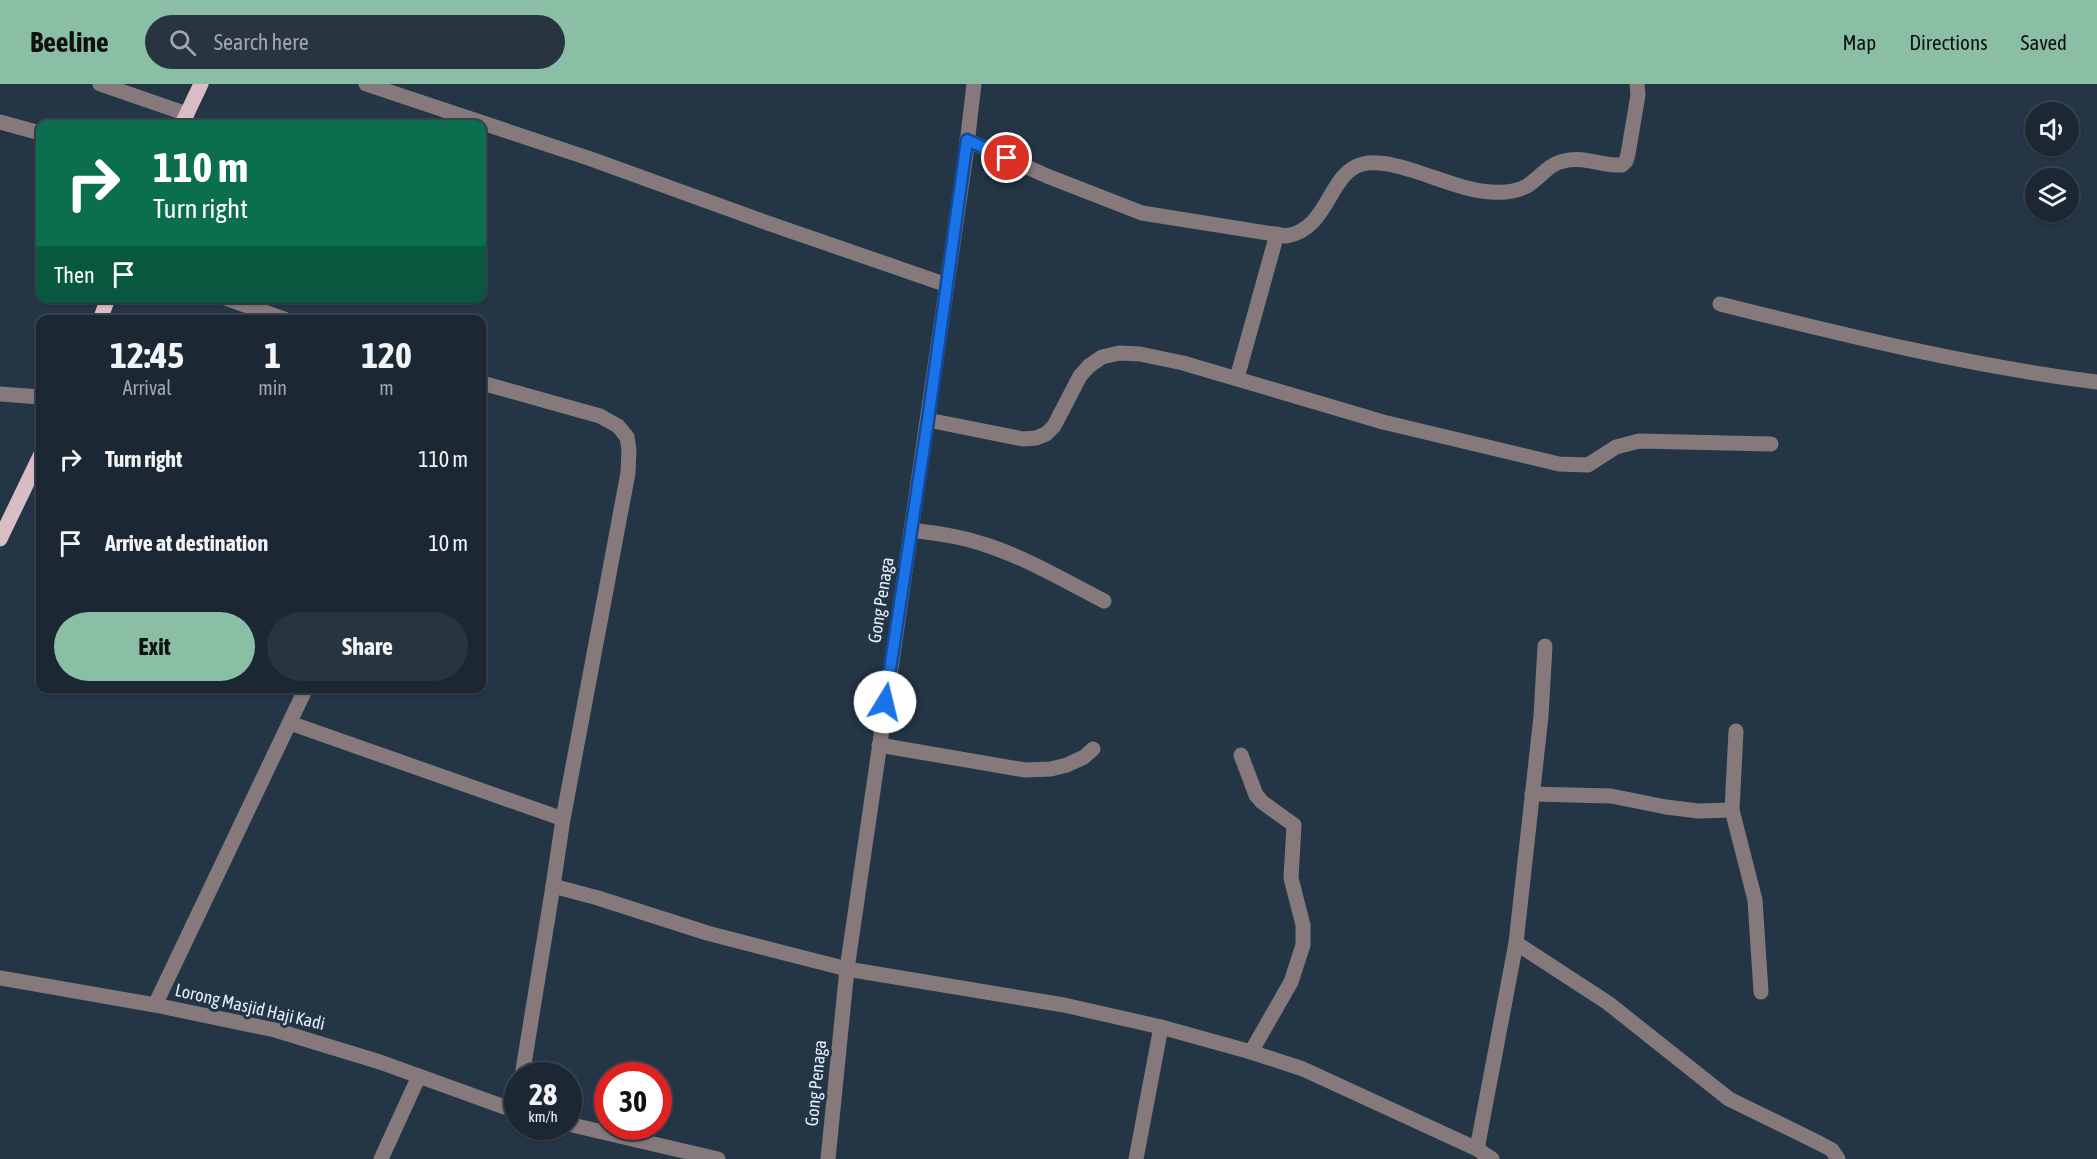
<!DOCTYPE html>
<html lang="en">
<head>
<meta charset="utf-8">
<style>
	:root { --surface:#1b2834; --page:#283440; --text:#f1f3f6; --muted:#a0a6ac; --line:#39444f; --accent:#8abfa5 }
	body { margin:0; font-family:"Asap Condensed",sans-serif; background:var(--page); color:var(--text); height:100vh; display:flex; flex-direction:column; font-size:22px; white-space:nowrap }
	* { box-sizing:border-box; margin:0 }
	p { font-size:20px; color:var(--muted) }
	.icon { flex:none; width:33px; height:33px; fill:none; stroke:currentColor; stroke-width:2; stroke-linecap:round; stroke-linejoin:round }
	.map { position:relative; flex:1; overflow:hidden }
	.panel { position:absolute; left:36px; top:231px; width:450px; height:378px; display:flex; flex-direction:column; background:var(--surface); border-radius:12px; box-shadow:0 2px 4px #0004,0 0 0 2px var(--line) }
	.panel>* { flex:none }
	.guide { position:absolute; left:36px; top:36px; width:450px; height:183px; border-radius:12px; box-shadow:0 2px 4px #0004,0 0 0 2px var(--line); background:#0b6e4f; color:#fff; overflow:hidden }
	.controls { position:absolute; left:2025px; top:18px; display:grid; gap:12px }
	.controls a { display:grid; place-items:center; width:54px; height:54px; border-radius:50%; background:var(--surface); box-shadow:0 2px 4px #0004,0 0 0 2px var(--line); font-size:30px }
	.speed { position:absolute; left:504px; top:978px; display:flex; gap:12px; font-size:30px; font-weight:700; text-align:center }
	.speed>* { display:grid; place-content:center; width:78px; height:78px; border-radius:50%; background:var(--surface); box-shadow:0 2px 4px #0004,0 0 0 2px var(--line); line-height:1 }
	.speed small { font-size:15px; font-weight:400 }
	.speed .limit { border:9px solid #d22; background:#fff; color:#111 }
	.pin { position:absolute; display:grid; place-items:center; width:51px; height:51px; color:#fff; margin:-26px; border:3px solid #fff; border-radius:50%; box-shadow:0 2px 6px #0007 }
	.me { position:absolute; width:66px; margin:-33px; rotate:9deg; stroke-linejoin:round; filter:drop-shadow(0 0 4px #0008) }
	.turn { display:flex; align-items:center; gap:21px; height:126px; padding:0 18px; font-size:27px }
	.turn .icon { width:78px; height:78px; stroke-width:2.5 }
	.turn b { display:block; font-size:42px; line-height:51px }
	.then { display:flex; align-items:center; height:57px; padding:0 18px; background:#0003; gap:12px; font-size:22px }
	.eta { display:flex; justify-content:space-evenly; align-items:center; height:102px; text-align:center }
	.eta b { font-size:36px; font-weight:700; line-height:42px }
	.button { display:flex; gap:12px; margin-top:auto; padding:12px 18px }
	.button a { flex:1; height:69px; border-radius:36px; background:var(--accent); color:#111; font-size:24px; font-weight:700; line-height:69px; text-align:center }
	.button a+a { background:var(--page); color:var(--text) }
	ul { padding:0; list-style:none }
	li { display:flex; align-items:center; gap:18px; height:84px; padding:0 18px }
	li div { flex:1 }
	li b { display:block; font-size:22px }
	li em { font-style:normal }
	header { display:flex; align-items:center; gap:36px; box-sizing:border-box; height:84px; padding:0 30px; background:var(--accent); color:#111 }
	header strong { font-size:28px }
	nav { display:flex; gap:33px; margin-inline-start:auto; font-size:21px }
	.search { width:420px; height:54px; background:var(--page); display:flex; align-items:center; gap:15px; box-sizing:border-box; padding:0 21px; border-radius:33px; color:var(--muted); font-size:22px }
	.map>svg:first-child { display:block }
</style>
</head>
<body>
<header>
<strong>Beeline</strong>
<div class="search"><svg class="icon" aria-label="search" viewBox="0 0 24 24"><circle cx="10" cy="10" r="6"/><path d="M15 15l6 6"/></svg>Search here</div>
<nav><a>Map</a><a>Directions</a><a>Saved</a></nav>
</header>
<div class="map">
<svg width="2097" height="1075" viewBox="0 0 2097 1075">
	<rect width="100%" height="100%" fill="#243546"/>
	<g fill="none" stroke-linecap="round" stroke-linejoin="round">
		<g stroke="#86797c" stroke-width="15">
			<path d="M 100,0 L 187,30"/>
			<path d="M 366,0 L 591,75 L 762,137 L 947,201"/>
			<path d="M 0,38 L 40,49"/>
			<path d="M 967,56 L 1047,92 L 1142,129 L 1286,152 C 1330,145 1328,88 1363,80 C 1396,72 1454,107 1491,108 C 1503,109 1516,108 1527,102 C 1540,94 1548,80 1564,77 C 1584,72 1602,82 1622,81 L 1626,77 L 1628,70 L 1638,11 L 1637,0"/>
			<path d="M 225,214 L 287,236"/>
			<path d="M 1720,220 C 1844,251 1970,282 2097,298"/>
			<path d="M 1237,294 L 1277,150"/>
			<path d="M 482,299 L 600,332 L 618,342 L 627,353 L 629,366 L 628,389 L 563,735 L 553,802 L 598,814 L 707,849 L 847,885 L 1064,921 L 1161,943 L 1251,968 L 1303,985 L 1477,1065 L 1492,1075"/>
			<path d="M 0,310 L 40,313"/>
			<path d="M 928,336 L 1023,355 L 1036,354 L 1046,350 L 1054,342 L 1080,292 L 1089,282 L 1102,273 L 1119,269 L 1140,270 L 1183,279 L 1383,338 L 1559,380 L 1588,381 L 1616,363 L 1639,357 L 1771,360"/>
			<path d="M 911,446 C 935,449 960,452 983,460 C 1025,473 1065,497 1104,517"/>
			<path d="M 290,639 L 563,735"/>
			<path d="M 879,661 L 1025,686 L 1051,685 L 1067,681 L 1084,673 L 1093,665"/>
			<path d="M 1241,671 L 1256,711 L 1262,718 L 1294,741 L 1291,794 L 1303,841 L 1303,861 L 1291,898 L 1251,968"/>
			<path d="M 1532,710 L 1611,712 L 1666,723 L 1698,727 L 1732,726 L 1736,647"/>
			<path d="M 1732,726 L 1755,816 L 1761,908"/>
			<path d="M 1516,859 L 1608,919 L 1729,1015 L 1819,1059 L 1832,1066 L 1838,1075"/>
			<path d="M 0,894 L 155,921 L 275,946 L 380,978 L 518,1028"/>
			<path d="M 155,921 L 306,604"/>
			<path d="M 522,992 L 553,802"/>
			<path d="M 568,1040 L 718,1075"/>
			<path d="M 1477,1065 L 1516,859 L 1541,632 L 1545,562"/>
			<path d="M 381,1075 L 419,992"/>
			<path d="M 828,1075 L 847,885 L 965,77 L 974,0"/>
			<path d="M 1136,1075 L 1161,943"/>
		</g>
		<g stroke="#d9bdc4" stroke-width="15">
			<path d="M 182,40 L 201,0"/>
			<path d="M 100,236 L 108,214"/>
			<path d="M 0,455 L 40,372"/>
		</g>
	</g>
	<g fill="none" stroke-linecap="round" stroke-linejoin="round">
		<g stroke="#114b97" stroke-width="15">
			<path id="route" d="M 885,618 L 928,336 L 967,56 L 1007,74"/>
		</g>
		<use href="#route" stroke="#1a73e8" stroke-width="10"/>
	</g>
	<g text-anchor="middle" stroke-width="6" stroke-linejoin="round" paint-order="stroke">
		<g font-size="18" fill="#e3edf9" stroke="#243546">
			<text transform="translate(881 516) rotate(-81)" y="6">Gong Penaga</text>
			<text transform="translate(250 923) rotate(13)" y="6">Lorong Masjid Haji Kadi</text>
			<text transform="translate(816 999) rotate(-84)" y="6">Gong Penaga</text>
		</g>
	</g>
</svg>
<div class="controls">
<a><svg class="icon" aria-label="sound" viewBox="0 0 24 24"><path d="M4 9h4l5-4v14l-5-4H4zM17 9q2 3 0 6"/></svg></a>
<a><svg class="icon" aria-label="layers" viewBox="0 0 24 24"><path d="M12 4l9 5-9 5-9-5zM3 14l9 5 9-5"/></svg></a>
</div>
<div class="speed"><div>28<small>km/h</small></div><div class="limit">30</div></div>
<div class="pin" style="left:1007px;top:74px;background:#d93025"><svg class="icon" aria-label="arrive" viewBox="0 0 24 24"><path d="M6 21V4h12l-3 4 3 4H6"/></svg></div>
<svg class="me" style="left:885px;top:618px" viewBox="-20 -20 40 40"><circle r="19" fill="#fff"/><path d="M0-13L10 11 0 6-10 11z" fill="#1a73e8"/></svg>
<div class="guide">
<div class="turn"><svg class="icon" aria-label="right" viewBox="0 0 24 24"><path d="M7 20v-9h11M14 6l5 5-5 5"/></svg><div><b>110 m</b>Turn right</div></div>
<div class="then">Then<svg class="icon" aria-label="arrive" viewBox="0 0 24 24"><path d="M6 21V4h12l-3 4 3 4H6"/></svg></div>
</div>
<section class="panel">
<div class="eta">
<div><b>12:45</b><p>Arrival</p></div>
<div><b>1</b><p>min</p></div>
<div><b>120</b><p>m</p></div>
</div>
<ul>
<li><svg class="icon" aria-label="right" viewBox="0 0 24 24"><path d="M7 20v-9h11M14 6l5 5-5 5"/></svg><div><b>Turn right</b></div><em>110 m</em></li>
<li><svg class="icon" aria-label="arrive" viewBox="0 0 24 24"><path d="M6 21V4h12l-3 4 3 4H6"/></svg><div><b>Arrive at destination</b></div><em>10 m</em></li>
</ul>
<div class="button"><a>Exit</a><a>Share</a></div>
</section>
</div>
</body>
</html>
